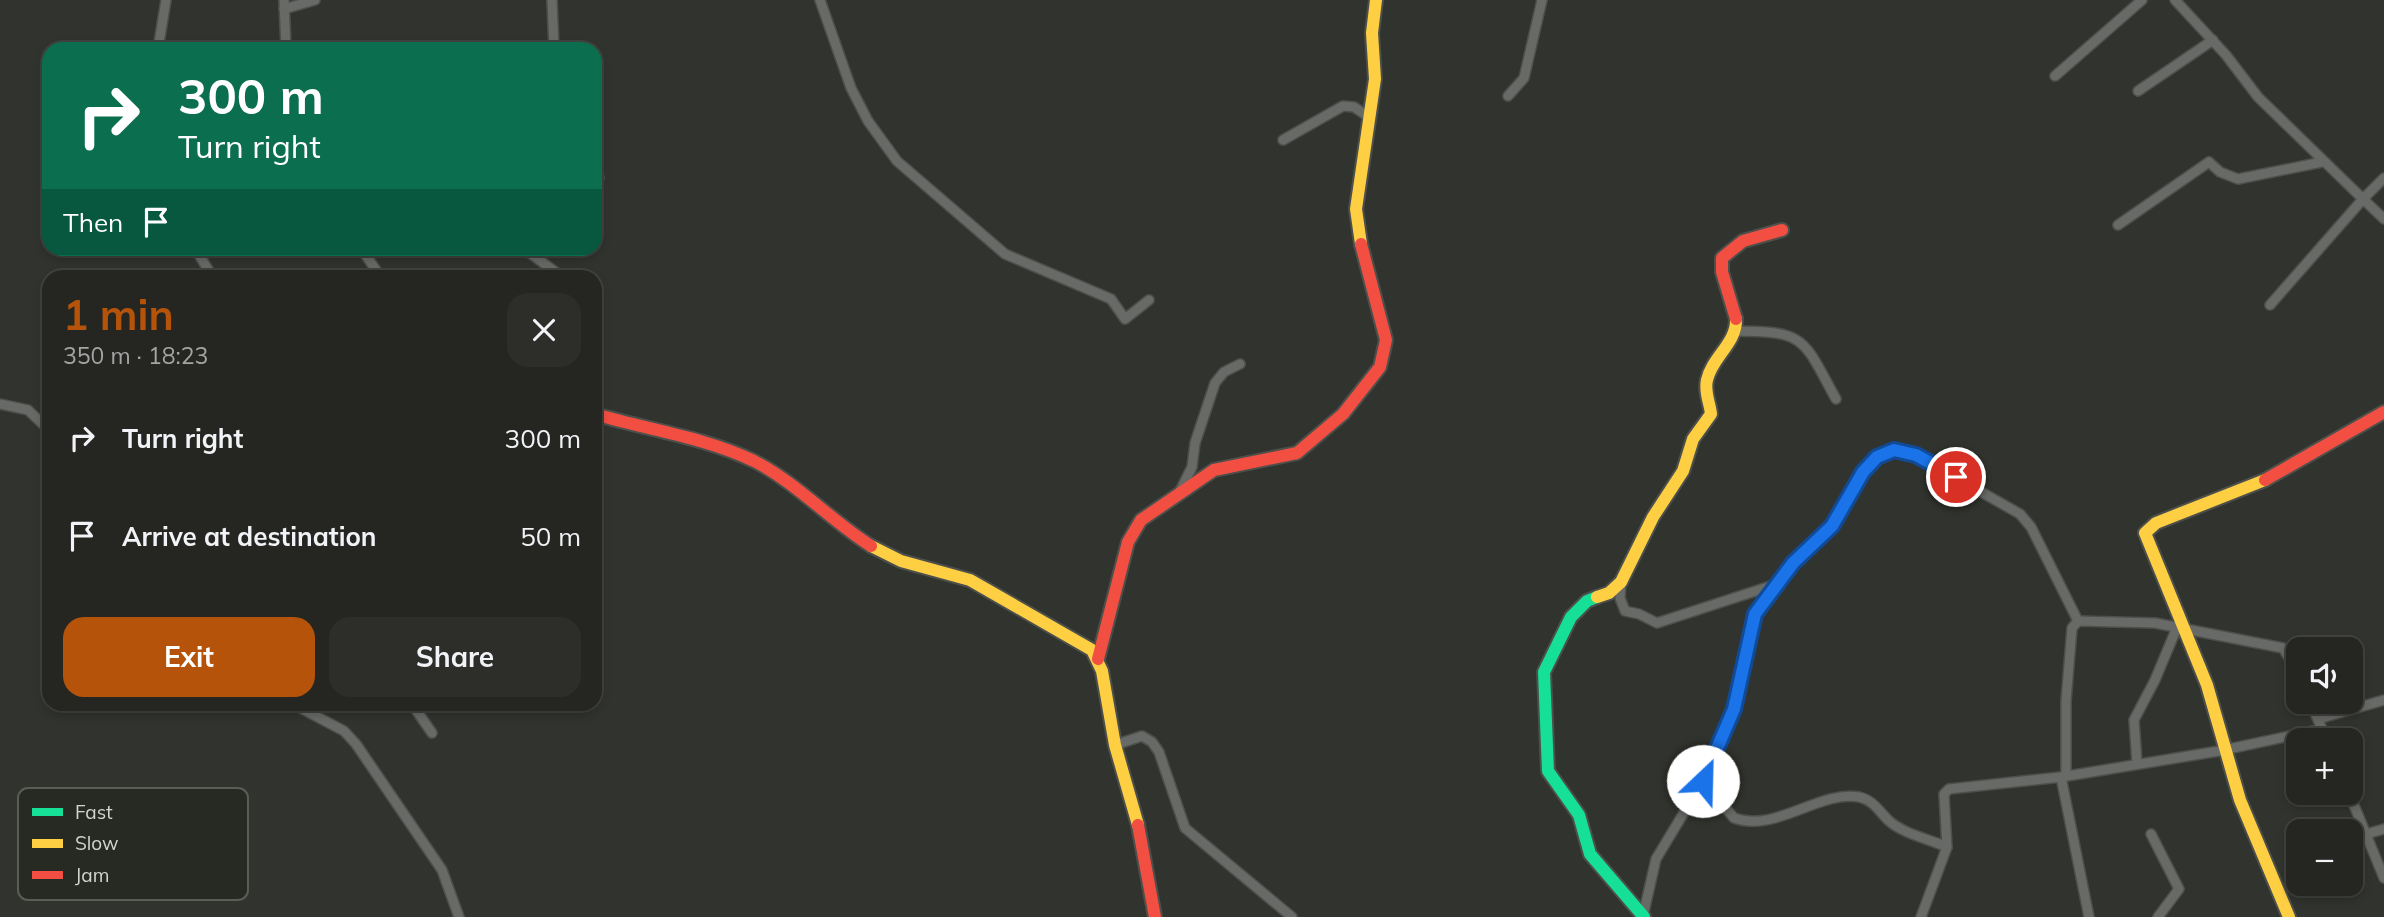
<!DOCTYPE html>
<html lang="en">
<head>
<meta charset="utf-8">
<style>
	:root { --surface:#252622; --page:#2d2e2a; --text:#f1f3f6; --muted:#a3a5a5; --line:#424340; --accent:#b45309 }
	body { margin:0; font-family:Mulish,sans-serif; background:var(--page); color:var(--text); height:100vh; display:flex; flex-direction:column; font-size:26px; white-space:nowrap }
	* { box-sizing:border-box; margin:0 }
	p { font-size:23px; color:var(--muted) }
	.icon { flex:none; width:38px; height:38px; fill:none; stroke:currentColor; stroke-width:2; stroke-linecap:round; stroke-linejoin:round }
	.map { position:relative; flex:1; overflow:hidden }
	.panel { position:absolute; left:42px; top:270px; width:560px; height:441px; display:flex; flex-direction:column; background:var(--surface); border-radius:21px; box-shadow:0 4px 10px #0003,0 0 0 2px var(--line) }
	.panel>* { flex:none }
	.banner { position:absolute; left:42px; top:42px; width:560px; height:214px; border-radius:21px; box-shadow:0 4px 10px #0003,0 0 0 2px var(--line); background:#0b6e4f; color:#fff; overflow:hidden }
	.fabs { position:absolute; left:2286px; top:637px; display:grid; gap:14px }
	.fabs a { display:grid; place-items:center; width:77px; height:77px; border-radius:14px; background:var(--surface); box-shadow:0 4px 10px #0003,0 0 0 2px var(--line); font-size:35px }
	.pin { position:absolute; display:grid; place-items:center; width:60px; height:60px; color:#fff; margin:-30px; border:4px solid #fff; border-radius:50%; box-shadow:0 2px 7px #0007 }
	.me { position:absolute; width:77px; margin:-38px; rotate:24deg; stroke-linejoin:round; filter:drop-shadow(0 0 5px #0008) }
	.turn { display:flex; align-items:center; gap:24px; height:147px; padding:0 21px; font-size:32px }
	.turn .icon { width:91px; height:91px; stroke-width:2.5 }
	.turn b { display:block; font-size:49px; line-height:60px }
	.then { display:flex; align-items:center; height:66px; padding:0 21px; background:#0003; gap:14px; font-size:26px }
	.round { display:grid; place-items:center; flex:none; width:74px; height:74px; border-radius:21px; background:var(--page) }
	.summary { display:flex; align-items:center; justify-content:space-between; height:119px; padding:0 21px }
	h1 { font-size:42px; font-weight:700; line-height:52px; color:var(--accent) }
	.primary-button { display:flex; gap:14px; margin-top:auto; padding:14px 21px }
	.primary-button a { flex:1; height:80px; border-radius:21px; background:var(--accent); color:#fff; font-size:28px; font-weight:700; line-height:80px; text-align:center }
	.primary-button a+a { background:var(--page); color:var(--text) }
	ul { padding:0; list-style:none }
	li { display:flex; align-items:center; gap:21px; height:98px; padding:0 21px }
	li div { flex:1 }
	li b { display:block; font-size:26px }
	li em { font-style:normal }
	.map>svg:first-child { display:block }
</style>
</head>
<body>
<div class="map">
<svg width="2384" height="917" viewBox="0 0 2384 917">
	<rect width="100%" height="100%" fill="#31332e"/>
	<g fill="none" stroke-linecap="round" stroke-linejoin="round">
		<g stroke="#4d4f4b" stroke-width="12">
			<g id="street">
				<path d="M 284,0 L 286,49"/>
				<path d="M 552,0 L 554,49"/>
				<path d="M 820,0 L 851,88 L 868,121 L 897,161 L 1005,254 L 1111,299 L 1125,319 L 1149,300"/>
				<path d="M 2175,0 L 2226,55 L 2258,97 L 2363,199 L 2270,305"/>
				<path d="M 284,9 L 315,0"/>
				<path d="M 158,49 L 166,0"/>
				<path d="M 2055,76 L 2142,0"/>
				<path d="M 2138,91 L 2213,40"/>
				<path d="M 1508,96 L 1524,78 L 1542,0"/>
				<path d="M 1283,140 L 1343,106 L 1354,107 L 1369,117"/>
				<path d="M 595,164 L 599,178 L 595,184"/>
				<path d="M 2384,178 L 2363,199 L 2384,219"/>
				<path d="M 2118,225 L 2209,162 L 2220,172 L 2238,179 L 2322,162"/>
				<path d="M 195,248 L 212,276"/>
				<path d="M 361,248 L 380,276"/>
				<path d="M 523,248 L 561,276"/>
				<path d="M 1735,331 C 1807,331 1803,339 1836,399"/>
				<path d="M 0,404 L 28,410 L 49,430"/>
				<path d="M 1180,491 L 1192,467 L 1195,443 L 1215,383 L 1224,372 L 1240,364"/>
				<path d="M 1621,582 L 1620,598 L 1625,611 L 1639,614 L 1657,623 L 1774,585"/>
				<path d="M 2310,702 L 2327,740"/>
				<path d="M 293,704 L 344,731 L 356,744 L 442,870 L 459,917"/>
				<path d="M 412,704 L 432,733"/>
				<path d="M 2318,719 L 2384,700"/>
				<path d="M 1115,745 L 1142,736 L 1152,742 L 1159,752 L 1185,828 L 1292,917"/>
				<path d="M 2137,763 L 2134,720 L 2155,680 L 2178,625"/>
				<path d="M 2066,776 L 2066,701 L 2072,628 L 2078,621 L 2155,623 L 2283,648 L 2298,673"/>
				<path d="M 2061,777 L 2089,917"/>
				<path d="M 1703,781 L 1734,818 C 1776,833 1819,790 1859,797 C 1873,800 1879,811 1888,820 C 1903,834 1929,839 1947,847"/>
				<path d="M 2349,793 L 2384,878"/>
				<path d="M 2151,834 L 2179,889 L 2158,917"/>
				<path d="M 2366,834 L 2384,829"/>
				<path d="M 1643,916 L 1656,859 L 1703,781 L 1734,709 L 1755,614 L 1793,563 L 1832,526 L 1863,472 L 1877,457 L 1894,450 L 1916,455 L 2020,514 L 2031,527 L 2078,621"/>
				<path d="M 1921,917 L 1947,847 L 1944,794 L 1949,789 L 2061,777 L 2219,751 L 2322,729"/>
			</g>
		</g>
		<g stroke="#4d4f4b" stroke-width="16">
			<path id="fast" d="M 1597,597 L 1587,601 L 1571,617 L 1544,672 L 1548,771 L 1579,815 L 1590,854 L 1644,917"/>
		</g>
		<g stroke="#4d4f4b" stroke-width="16">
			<g id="slow">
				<path d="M 1361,244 L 1356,209 L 1375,79 L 1372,33 L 1376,0"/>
				<path d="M 2265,480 L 2156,523 L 2145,533 L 2207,685 L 2240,800 L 2289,917"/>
				<path d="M 871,546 L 901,561 L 970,580 L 1092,650 L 1102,671 L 1115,745 L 1138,825"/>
				<path d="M 1597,597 L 1609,593 L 1621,582 L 1653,517 L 1683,471 L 1693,439 L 1711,414 C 1710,403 1704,392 1707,380 C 1712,357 1737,343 1736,319"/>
			</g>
		</g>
		<g stroke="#4d4f4b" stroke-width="16">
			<g id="jam">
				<path d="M 1736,319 L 1722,272 L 1722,258 L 1743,241 L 1782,230"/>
				<path d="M 595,414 C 648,430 704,437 754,461 C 797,483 830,520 871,546"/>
				<path d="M 2265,480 L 2384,412"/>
				<path d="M 1098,659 L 1128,542 L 1141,520 L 1214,470 L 1297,453 L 1343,414 L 1380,367 L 1386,340 L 1361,244"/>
				<path d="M 1138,825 L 1155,917"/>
			</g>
		</g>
		<use href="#street" stroke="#686a67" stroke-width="9"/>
		<use href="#fast" stroke="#16e098" stroke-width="12"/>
		<use href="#slow" stroke="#ffcf43" stroke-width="12"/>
		<use href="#jam" stroke="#f24e42" stroke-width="12"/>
	</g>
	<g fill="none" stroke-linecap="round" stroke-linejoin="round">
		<g stroke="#114b97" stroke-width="18">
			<path id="route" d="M 1703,781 L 1734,709 L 1755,614 L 1793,563 L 1832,526 L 1863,472 L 1877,457 L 1894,450 L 1916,455 L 1956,477"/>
		</g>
		<use href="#route" stroke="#1a73e8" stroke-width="12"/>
	</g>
	<rect x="18" y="788" width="230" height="112" rx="10" fill="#272a23" stroke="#5a5d57" stroke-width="2"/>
	<rect x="32" y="808" width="31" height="8" fill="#16e098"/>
	<rect x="32" y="839" width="31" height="9" fill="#ffcf43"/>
	<rect x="32" y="871" width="31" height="8" fill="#f24e42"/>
	<g font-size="19" fill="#d2d4d0">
		<text x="75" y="819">Fast</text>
		<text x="75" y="850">Slow</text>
		<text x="75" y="882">Jam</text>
	</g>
</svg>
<div class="fabs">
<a><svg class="icon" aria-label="sound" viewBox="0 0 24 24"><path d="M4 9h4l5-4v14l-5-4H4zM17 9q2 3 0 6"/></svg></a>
<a>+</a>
<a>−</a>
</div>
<div class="pin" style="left:1956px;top:477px;background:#d93025"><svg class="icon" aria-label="arrive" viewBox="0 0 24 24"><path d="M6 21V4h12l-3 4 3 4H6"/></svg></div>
<svg class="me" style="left:1703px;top:781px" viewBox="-20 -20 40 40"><circle r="19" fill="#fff"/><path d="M0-13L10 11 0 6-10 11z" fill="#1a73e8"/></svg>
<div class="banner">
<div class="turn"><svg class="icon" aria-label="right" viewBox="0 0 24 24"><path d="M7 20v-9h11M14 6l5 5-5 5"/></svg><div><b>300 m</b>Turn right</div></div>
<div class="then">Then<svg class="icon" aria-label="arrive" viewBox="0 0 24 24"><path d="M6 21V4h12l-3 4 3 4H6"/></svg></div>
</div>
<section class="panel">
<div class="summary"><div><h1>1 min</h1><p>350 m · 18:23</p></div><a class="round"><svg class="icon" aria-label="close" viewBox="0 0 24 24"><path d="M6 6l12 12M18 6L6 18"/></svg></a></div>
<ul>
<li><svg class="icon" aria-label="right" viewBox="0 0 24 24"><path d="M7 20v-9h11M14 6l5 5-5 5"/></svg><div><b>Turn right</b></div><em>300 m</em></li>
<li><svg class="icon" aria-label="arrive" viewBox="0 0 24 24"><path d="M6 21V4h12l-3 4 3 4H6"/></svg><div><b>Arrive at destination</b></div><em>50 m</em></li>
</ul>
<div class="primary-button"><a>Exit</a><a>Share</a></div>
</section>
</div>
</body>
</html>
